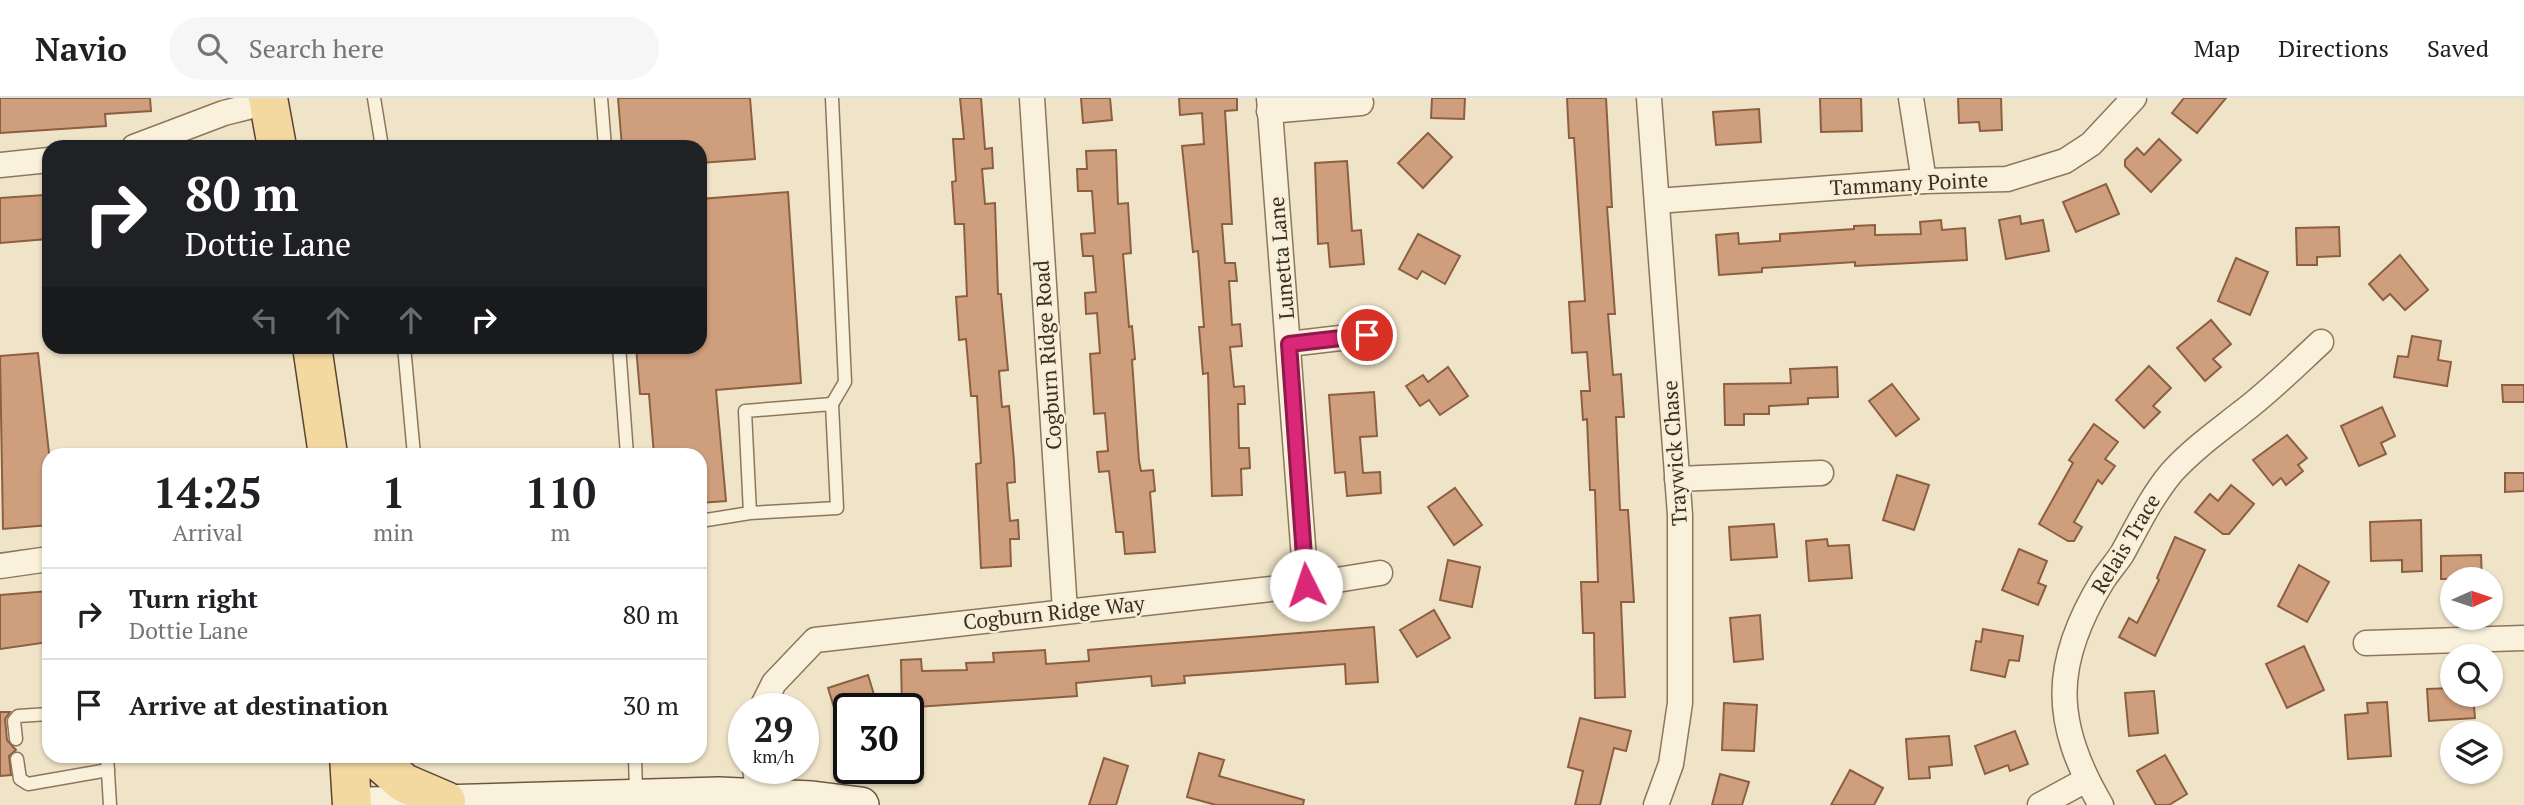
<!DOCTYPE html>
<html lang="en">
<head>
<meta charset="utf-8">
<style>
	:root { --surface:#fff; --page:#f6f6f6; --text:#202124; --muted:#757577; --line:#e0e0e0 }
	body { margin:0; font-family:"PT Serif",serif; background:var(--page); color:var(--text); height:100vh; display:flex; flex-direction:column; font-size:26px; white-space:nowrap }
	* { box-sizing:border-box; margin:0 }
	p { font-size:23px; color:var(--muted) }
	.icon { flex:none; width:38px; height:38px; fill:none; stroke:currentColor; stroke-width:2; stroke-linecap:round; stroke-linejoin:round }
	.map { position:relative; flex:1; overflow:hidden }
	.details { position:absolute; left:42px; top:350px; width:665px; height:315px; display:flex; flex-direction:column; background:var(--surface); border-radius:21px; box-shadow:0 2px 5px #0004 }
	.details>* { flex:none }
	.top-card { position:absolute; left:42px; top:42px; width:665px; height:214px; border-radius:21px; box-shadow:0 2px 5px #0004; background:#202124; color:#fff; overflow:hidden }
	.needle { width:46px; rotate:87deg }
	.tools { position:absolute; left:2440px; top:469px; display:grid; gap:14px }
	.tools a { display:grid; place-items:center; width:63px; height:63px; border-radius:50%; background:var(--surface); box-shadow:0 2px 5px #0004; font-size:35px }
	.speed { position:absolute; left:728px; top:595px; display:flex; gap:14px; font-size:35px; font-weight:700; text-align:center }
	.speed>* { display:grid; place-content:center; width:91px; height:91px; border-radius:50%; background:var(--surface); box-shadow:0 2px 5px #0004; line-height:1 }
	.speed small { font-size:18px; font-weight:400 }
	.speed .limit { border:4px solid #111; border-radius:10px; background:#fff; color:#111 }
	.pin { position:absolute; display:grid; place-items:center; width:60px; height:60px; color:#fff; margin:-30px; border:4px solid #fff; border-radius:50%; box-shadow:0 2px 7px #0007 }
	.me { position:absolute; width:77px; margin:-38px; rotate:356deg; stroke-linejoin:round; filter:drop-shadow(0 0 5px #0008) }
	.turn { display:flex; align-items:center; gap:24px; height:147px; padding:0 28px; font-size:32px }
	.turn .icon { width:91px; height:91px; stroke-width:2.5 }
	.turn b { display:block; font-size:49px; line-height:60px }
	.lanes { display:flex; align-items:center; height:66px; padding:0 28px; background:#0003; justify-content:center; gap:35px; direction:ltr }
	.lanes .off { opacity:.35 }
	.eta { display:flex; justify-content:space-evenly; align-items:center; height:119px; text-align:center }
	.eta b { font-size:42px; font-weight:700; line-height:49px }
	ul { padding:0; list-style:none }
	li { display:flex; align-items:center; gap:21px; height:91px; padding:0 28px; border-top:2px solid var(--line) }
	li div { flex:1 }
	li b { display:block; font-size:26px }
	li em { font-style:normal }
	header { display:flex; align-items:center; gap:42px; box-sizing:border-box; height:98px; padding:0 35px; background:var(--surface); border-bottom:2px solid var(--line) }
	header strong { font-size:33px }
	nav { display:flex; gap:38px; margin-inline-start:auto; font-size:24px }
	.search { width:490px; height:63px; background:var(--page); display:flex; align-items:center; gap:18px; box-sizing:border-box; padding:0 24px; border-radius:38px; color:var(--muted); font-size:26px }
	.map>svg:first-child { display:block }
</style>
</head>
<body>
<header>
<strong>Navio</strong>
<div class="search"><svg class="icon" aria-label="search" viewBox="0 0 24 24"><circle cx="10" cy="10" r="6"/><path d="M15 15l6 6"/></svg>Search here</div>
<nav><a>Map</a><a>Directions</a><a>Saved</a></nav>
</header>
<div class="map">
<svg width="2524" height="707" viewBox="0 0 2524 707">
	<rect width="100%" height="100%" fill="#f0e4c8"/>
	<g fill="#cf9f7d" stroke="#8d5f41" stroke-width="2">
		<path d="M 0,0 L 150,0 L 151,13 L 105,16 L 106,28 L 0,35 Z"/>
		<path d="M 618,0 L 750,0 L 755,61 L 700,65 L 700,49 L 622,49 Z"/>
		<path d="M 960,0 L 981,0 L 985,51 L 992,50 L 993,70 L 982,71 L 985,106 L 995,105 L 998,196 L 1001,196 L 1006,251 L 1008,272 L 999,273 L 1002,309 L 1009,308 L 1014,363 L 1015,384 L 1007,385 L 1010,423 L 1018,422 L 1019,441 L 1010,441 L 1011,468 L 981,470 L 976,366 L 981,365 L 977,298 L 971,298 L 966,241 L 959,242 L 956,199 L 967,198 L 964,126 L 955,126 L 952,84 L 956,83 L 953,41 L 964,41 Z"/>
		<path d="M 1081,0 L 1110,0 L 1112,22 L 1083,25 Z"/>
		<path d="M 1179,0 L 1237,0 L 1237,12 L 1225,13 L 1232,126 L 1222,126 L 1225,165 L 1235,165 L 1237,183 L 1229,183 L 1232,227 L 1240,226 L 1242,248 L 1230,249 L 1234,289 L 1244,288 L 1245,306 L 1238,306 L 1239,350 L 1249,350 L 1250,370 L 1241,371 L 1242,397 L 1212,398 L 1208,275 L 1203,276 L 1199,229 L 1204,229 L 1198,153 L 1193,154 L 1182,48 L 1204,46 L 1202,15 L 1180,17 Z"/>
		<path d="M 1432,0 L 1465,0 L 1464,21 L 1431,20 Z"/>
		<path d="M 1567,0 L 1606,0 L 1612,109 L 1607,109 L 1615,216 L 1608,216 L 1613,277 L 1621,276 L 1624,319 L 1616,319 L 1620,412 L 1628,412 L 1634,504 L 1621,504 L 1625,599 L 1595,600 L 1594,535 L 1583,535 L 1581,484 L 1598,484 L 1595,392 L 1590,392 L 1587,321 L 1583,322 L 1581,293 L 1590,293 L 1587,254 L 1572,255 L 1569,204 L 1585,203 L 1574,40 L 1569,40 Z"/>
		<path d="M 1820,0 L 1861,0 L 1862,33 L 1821,34 Z"/>
		<path d="M 1958,0 L 2001,0 L 2002,32 L 1980,33 L 1979,24 L 1959,25 Z"/>
		<path d="M 2184,0 L 2226,0 L 2197,35 L 2172,15 Z"/>
		<path d="M 1759,11 L 1761,44 L 1716,47 L 1713,14 Z"/>
		<path d="M 1428,35 L 1452,59 L 1423,90 L 1398,65 Z"/>
		<path d="M 2159,41 L 2181,62 L 2151,94 L 2125,68 L 2125,62 L 2137,50 L 2144,57 Z"/>
		<path d="M 1116,52 L 1118,106 L 1128,105 L 1131,155 L 1123,156 L 1129,229 L 1132,228 L 1135,261 L 1132,262 L 1139,363 L 1141,373 L 1153,372 L 1155,393 L 1150,394 L 1155,454 L 1125,456 L 1123,434 L 1116,434 L 1109,373 L 1099,374 L 1097,354 L 1108,353 L 1105,315 L 1094,316 L 1090,256 L 1100,255 L 1097,215 L 1086,216 L 1085,195 L 1096,194 L 1093,158 L 1083,158 L 1081,136 L 1095,135 L 1092,93 L 1078,93 L 1077,71 L 1087,71 L 1086,53 Z"/>
		<path d="M 1347,63 L 1352,133 L 1361,132 L 1364,166 L 1330,169 L 1328,145 L 1318,146 L 1315,65 Z"/>
		<path d="M 2106,86 L 2119,116 L 2076,134 L 2063,104 Z"/>
		<path d="M 788,94 L 801,285 L 716,292 L 726,403 L 700,405 L 700,357 L 654,357 L 649,296 L 640,296 L 636,248 L 700,248 L 700,101 Z"/>
		<path d="M 44,97 L 47,141 L 0,145 L 0,100 Z"/>
		<path d="M 2020,118 L 2021,126 L 2043,122 L 2049,153 L 2006,161 L 1999,122 Z"/>
		<path d="M 1941,122 L 1942,132 L 1965,130 L 1967,162 L 1855,168 L 1855,164 L 1762,170 L 1762,174 L 1719,177 L 1716,137 L 1738,135 L 1739,146 L 1780,143 L 1780,136 L 1854,131 L 1854,128 L 1875,127 L 1875,137 L 1921,136 L 1920,124 Z"/>
		<path d="M 2339,129 L 2340,158 L 2317,159 L 2317,167 L 2297,167 L 2296,130 Z"/>
		<path d="M 1418,136 L 1460,158 L 1445,186 L 1422,173 L 1417,181 L 1399,171 Z"/>
		<path d="M 2400,157 L 2428,192 L 2405,212 L 2390,196 L 2383,202 L 2369,186 Z"/>
		<path d="M 2236,160 L 2268,174 L 2250,217 L 2218,203 Z"/>
		<path d="M 2211,222 L 2231,246 L 2213,261 L 2221,269 L 2205,283 L 2177,250 Z"/>
		<path d="M 2412,238 L 2441,243 L 2438,262 L 2451,264 L 2447,288 L 2394,279 L 2398,258 L 2408,259 Z"/>
		<path d="M 38,255 L 49,355 L 49,427 L 3,431 L 0,258 Z"/>
		<path d="M 2149,268 L 2171,290 L 2153,308 L 2160,314 L 2144,330 L 2116,302 Z"/>
		<path d="M 1448,269 L 1468,298 L 1440,317 L 1429,302 L 1420,308 L 1406,288 L 1423,277 L 1428,284 Z"/>
		<path d="M 1837,269 L 1838,299 L 1808,300 L 1808,306 L 1769,308 L 1769,316 L 1744,316 L 1744,327 L 1725,327 L 1724,286 L 1791,285 L 1790,271 Z"/>
		<path d="M 1892,286 L 1919,321 L 1896,338 L 1869,303 Z"/>
		<path d="M 2502,287 L 2524,287 L 2524,304 L 2503,304 Z"/>
		<path d="M 1374,294 L 1377,338 L 1360,339 L 1363,375 L 1380,374 L 1381,395 L 1347,398 L 1345,374 L 1335,375 L 1329,297 Z"/>
		<path d="M 2382,309 L 2395,338 L 2381,345 L 2386,356 L 2359,368 L 2341,328 Z"/>
		<path d="M 2094,326 L 2118,344 L 2105,361 L 2115,368 L 2102,386 L 2098,382 L 2074,424 L 2082,429 L 2074,443 L 2068,443 L 2039,426 L 2073,365 L 2069,362 Z"/>
		<path d="M 2287,337 L 2307,360 L 2298,367 L 2303,373 L 2286,387 L 2281,380 L 2273,387 L 2253,362 Z"/>
		<path d="M 2505,375 L 2524,375 L 2524,393 L 2505,394 Z"/>
		<path d="M 1897,377 L 1929,387 L 1914,432 L 1883,422 Z"/>
		<path d="M 2231,387 L 2254,406 L 2229,436 L 2223,436 L 2195,414 L 2210,396 L 2218,403 Z"/>
		<path d="M 1455,390 L 1482,427 L 1454,447 L 1428,409 Z"/>
		<path d="M 2421,422 L 2422,473 L 2402,474 L 2402,462 L 2371,463 L 2370,424 Z"/>
		<path d="M 1774,426 L 1777,459 L 1731,462 L 1729,429 Z"/>
		<path d="M 2175,439 L 2205,452 L 2155,558 L 2119,539 L 2129,520 L 2137,525 L 2159,482 L 2157,480 Z"/>
		<path d="M 1827,441 L 1828,448 L 1849,447 L 1852,480 L 1809,483 L 1806,443 Z"/>
		<path d="M 2019,451 L 2047,463 L 2038,485 L 2046,488 L 2038,507 L 2002,492 Z"/>
		<path d="M 2481,457 L 2482,481 L 2441,481 L 2441,458 Z"/>
		<path d="M 1448,462 L 1480,469 L 1472,509 L 1440,502 Z"/>
		<path d="M 2299,467 L 2329,484 L 2307,524 L 2278,508 Z"/>
		<path d="M 49,493 L 49,544 L 0,551 L 0,497 Z"/>
		<path d="M 1434,512 L 1450,540 L 1417,559 L 1400,532 Z"/>
		<path d="M 1760,517 L 1763,561 L 1734,564 L 1730,520 Z"/>
		<path d="M 1374,529 L 1378,584 L 1346,586 L 1345,566 L 1184,578 L 1185,585 L 1152,588 L 1151,578 L 1076,585 L 1077,598 L 902,610 L 901,562 L 921,561 L 922,573 L 967,572 L 966,565 L 994,564 L 993,555 L 1045,552 L 1046,566 L 1089,563 L 1088,552 Z"/>
		<path d="M 1983,531 L 2023,538 L 2019,563 L 2009,562 L 2005,579 L 1971,572 L 1976,543 L 1981,544 Z"/>
		<path d="M 2304,548 L 2324,592 L 2287,610 L 2266,566 Z"/>
		<path d="M 868,577 L 876,603 L 836,616 L 828,590 Z"/>
		<path d="M 2452,590 L 2452,597 L 2473,597 L 2475,620 L 2429,623 L 2427,591 Z"/>
		<path d="M 2154,593 L 2158,635 L 2129,638 L 2125,595 Z"/>
		<path d="M 2387,604 L 2391,658 L 2348,661 L 2345,617 L 2368,615 L 2367,605 Z"/>
		<path d="M 1724,605 L 1757,607 L 1754,653 L 1722,652 Z"/>
		<path d="M 0,614 L 10,614 L 5,621 L 7,642 L 16,652 L 9,658 L 11,677 L 0,678 Z"/>
		<path d="M 1580,620 L 1631,633 L 1626,653 L 1614,650 L 1600,707 L 1575,707 L 1583,673 L 1568,669 Z"/>
		<path d="M 2015,633 L 2028,666 L 2010,673 L 2008,667 L 1985,676 L 1975,648 Z"/>
		<path d="M 1949,638 L 1952,667 L 1929,669 L 1930,680 L 1909,681 L 1906,641 Z"/>
		<path d="M 1199,655 L 1224,662 L 1219,678 L 1304,702 L 1303,707 L 1216,707 L 1187,699 Z"/>
		<path d="M 2165,657 L 2187,696 L 2169,707 L 2156,707 L 2137,673 Z"/>
		<path d="M 1104,660 L 1128,668 L 1116,707 L 1089,707 Z"/>
		<path d="M 1850,672 L 1883,690 L 1874,707 L 1831,707 Z"/>
		<path d="M 1720,676 L 1749,684 L 1742,707 L 1712,707 Z"/>
	</g>
	<g fill="none" stroke-linecap="round" stroke-linejoin="round">
		<g stroke="#8d765c" stroke-width="15">
			<g id="lane">
				<path d="M 374,0 L 382,49"/>
				<path d="M 601,0 L 605,49"/>
				<path d="M 832,0 L 845,284 L 832,306"/>
				<path d="M 404,248 L 414,357"/>
				<path d="M 619,248 L 627,357"/>
				<path d="M 700,423 L 750,415 L 837,410 L 832,306 L 745,313 L 750,415"/>
				<path d="M 16,641 L 14,623 L 18,618 L 49,616"/>
				<path d="M 107,658 L 110,707"/>
				<path d="M 635,658 L 636,696"/>
				<path d="M 17,661 L 20,681 L 28,686 L 108,672"/>
			</g>
		</g>
		<g stroke="#8d765c" stroke-width="27">
			<g id="street">
				<path d="M 1032,0 L 1065,513"/>
				<path d="M 1269,0 L 1306,487"/>
				<path d="M 1649,0 L 1680,417 L 1680,605 L 1671,666 L 1656,707"/>
				<path d="M 1911,0 L 1924,83"/>
				<path d="M 1269,13 L 1361,5"/>
				<path d="M 134,49 L 224,15 L 268,4"/>
				<path d="M 0,67 L 49,62"/>
				<path d="M 1657,103 L 1924,83 L 2007,81 L 2065,63 L 2091,46 L 2134,0"/>
				<path d="M 1289,246 L 1366,237"/>
				<path d="M 1677,381 L 1821,375"/>
				<path d="M 0,468 L 49,461"/>
				<path d="M 2366,545 L 2524,540"/>
				<path d="M 761,611 L 774,585 L 815,542 L 1306,487 L 1380,475"/>
				<path d="M 755,670 L 759,699"/>
				<path d="M 2040,707 L 2086,682"/>
				<path d="M 2101,707 C 2052,624 2052,565 2103,482 C 2109,473 2116,465 2122,456 C 2138,427 2151,399 2172,374 C 2193,351 2217,334 2241,315 C 2269,294 2295,268 2321,244"/>
			</g>
		</g>
		<g stroke="#6f573f" stroke-width="38">
			<path id="secondary" d="M 370,707 L 719,697 L 812,701 L 861,707"/>
		</g>
		<g stroke="#5b4430" stroke-width="41">
			<g id="primary">
				<path d="M 268,0 L 277,49"/>
				<path d="M 312,248 L 328,357"/>
				<path d="M 349,658 L 352,707"/>
				<path d="M 373,658 L 404,685 L 446,703"/>
			</g>
		</g>
		<use href="#lane" stroke="#faf1dc" stroke-width="12"/>
		<use href="#street" stroke="#faf1dc" stroke-width="24"/>
		<use href="#secondary" stroke="#faf1dc" stroke-width="35"/>
		<use href="#primary" stroke="#f3d9a0" stroke-width="38"/>
	</g>
	<g fill="none" stroke-linecap="round" stroke-linejoin="round">
		<g stroke="#8e194d" stroke-width="18">
			<path id="route" d="M 1306,487 L 1289,246 L 1367,237"/>
		</g>
		<use href="#route" stroke="#db2777" stroke-width="12"/>
	</g>
	<g text-anchor="middle" stroke-width="5" stroke-linejoin="round" paint-order="stroke">
		<g font-size="21" fill="#3d2e20" stroke="#f7eed8">
			<text transform="translate(1909 86) rotate(-3)" y="7">Tammany Pointe</text>
			<text transform="translate(1282 160) rotate(-95)" y="7">Lunetta Lane</text>
			<text transform="translate(1048 257) rotate(-94)" y="7">Cogburn Ridge Road</text>
			<text transform="translate(1675 355) rotate(-94)" y="7">Traywick Chase</text>
			<text transform="translate(2126 446) rotate(-59)" y="7">Relais Trace</text>
			<text transform="translate(1054 515) rotate(-6)" y="7">Cogburn Ridge Way</text>
		</g>
	</g>
</svg>
<div class="tools">
<a><svg class="needle" viewBox="-14 -14 28 28"><path d="M0-13l5 13h-10z" fill="#e53935"/><path d="M0 13l5-13h-10z" fill="#757577"/></svg></a>
<a><svg class="icon" aria-label="search" viewBox="0 0 24 24"><circle cx="10" cy="10" r="6"/><path d="M15 15l6 6"/></svg></a>
<a><svg class="icon" aria-label="layers" viewBox="0 0 24 24"><path d="M12 4l9 5-9 5-9-5zM3 14l9 5 9-5"/></svg></a>
</div>
<div class="speed"><div>29<small>km/h</small></div><div class="limit">30</div></div>
<div class="pin" style="left:1367px;top:237px;background:#d93025"><svg class="icon" aria-label="arrive" viewBox="0 0 24 24"><path d="M6 21V4h12l-3 4 3 4H6"/></svg></div>
<svg class="me" style="left:1306px;top:487px" viewBox="-20 -20 40 40"><circle r="19" fill="#fff"/><path d="M0-13L10 11 0 6-10 11z" fill="#db2777"/></svg>
<div class="top-card">
<div class="turn"><svg class="icon" aria-label="right" viewBox="0 0 24 24"><path d="M7 20v-9h11M14 6l5 5-5 5"/></svg><div><b>80 m</b>Dottie Lane</div></div>
<div class="lanes"><svg class="icon off" aria-label="left" viewBox="0 0 24 24"><path d="M17 20v-9H6M10 6l-5 5 5 5"/></svg><svg class="icon off" aria-label="ahead" viewBox="0 0 24 24"><path d="M12 20V5M6 11l6-6 6 6"/></svg><svg class="icon off" aria-label="ahead" viewBox="0 0 24 24"><path d="M12 20V5M6 11l6-6 6 6"/></svg><svg class="icon" aria-label="right" viewBox="0 0 24 24"><path d="M7 20v-9h11M14 6l5 5-5 5"/></svg></div>
</div>
<section class="details">
<div class="eta">
<div><b>14:25</b><p>Arrival</p></div>
<div><b>1</b><p>min</p></div>
<div><b>110</b><p>m</p></div>
</div>
<ul>
<li><svg class="icon" aria-label="right" viewBox="0 0 24 24"><path d="M7 20v-9h11M14 6l5 5-5 5"/></svg><div><b>Turn right</b><p>Dottie Lane</p></div><em>80 m</em></li>
<li><svg class="icon" aria-label="arrive" viewBox="0 0 24 24"><path d="M6 21V4h12l-3 4 3 4H6"/></svg><div><b>Arrive at destination</b></div><em>30 m</em></li>
</ul>
</section>
</div>
</body>
</html>
